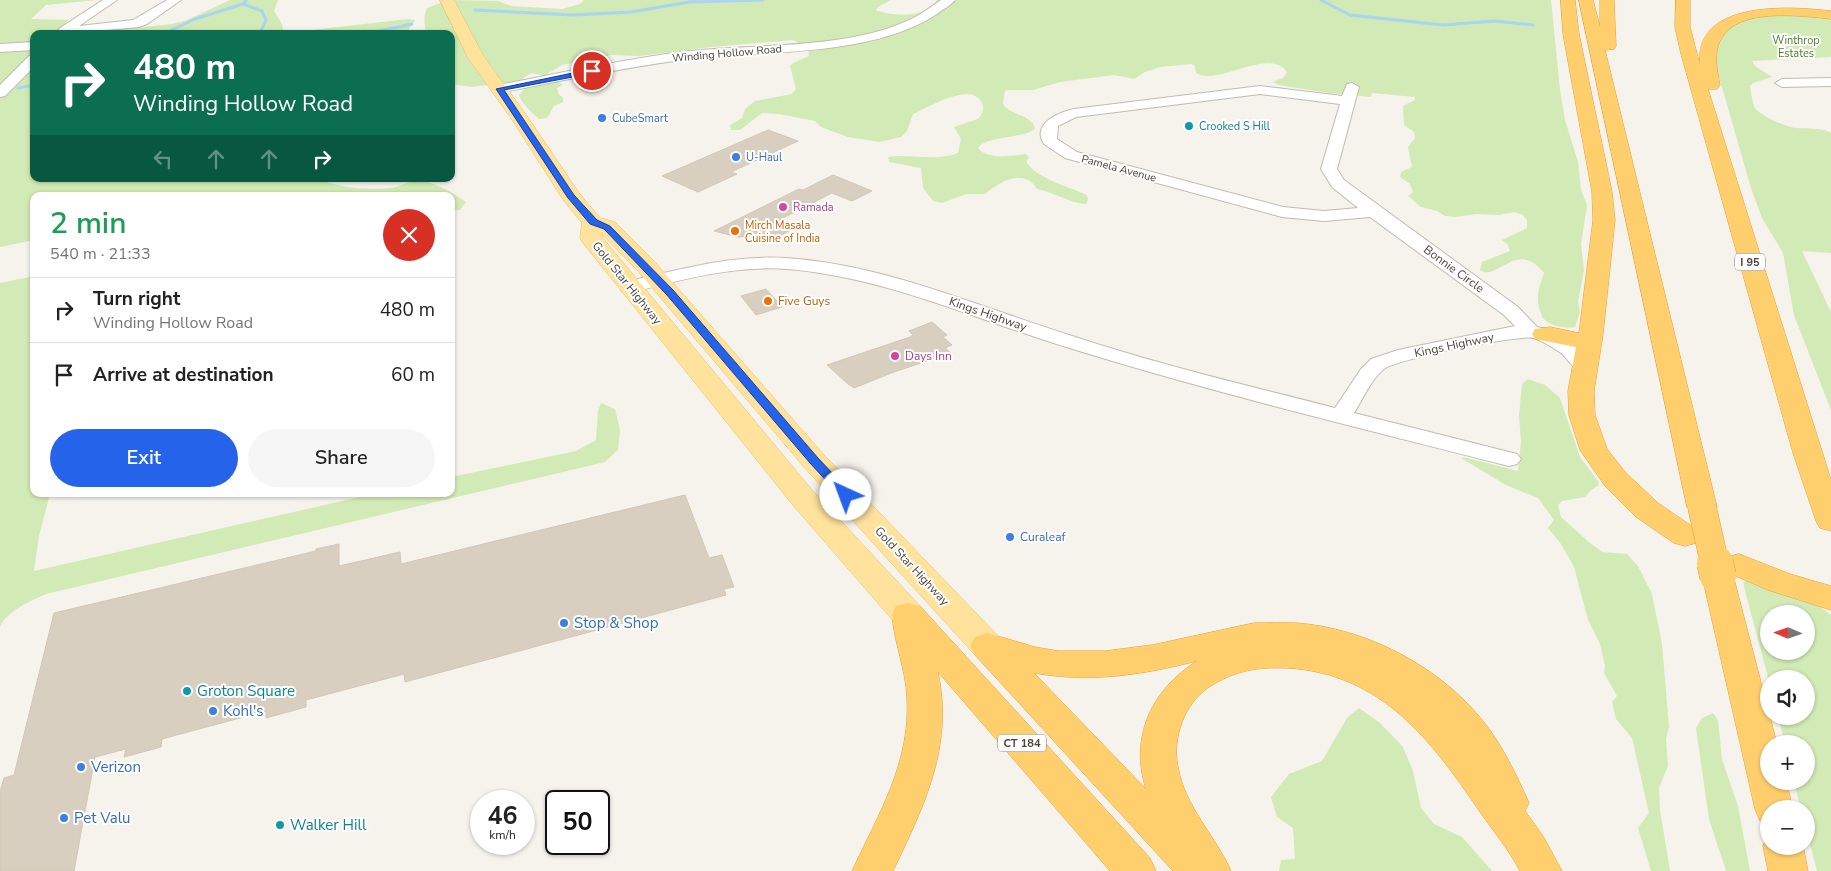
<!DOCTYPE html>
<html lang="en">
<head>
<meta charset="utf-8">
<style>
	:root { --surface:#fff; --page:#f6f6f6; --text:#222; --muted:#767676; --line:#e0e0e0; --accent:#2563eb }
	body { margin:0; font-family:"Nunito Sans",sans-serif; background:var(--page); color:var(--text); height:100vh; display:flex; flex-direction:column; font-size:19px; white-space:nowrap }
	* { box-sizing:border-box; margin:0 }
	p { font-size:16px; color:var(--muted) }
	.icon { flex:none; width:28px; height:28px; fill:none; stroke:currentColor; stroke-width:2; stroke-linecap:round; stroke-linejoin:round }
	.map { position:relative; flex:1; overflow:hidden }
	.panel { position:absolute; left:30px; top:192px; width:425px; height:305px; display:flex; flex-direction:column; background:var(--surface); border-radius:10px; box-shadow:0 1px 4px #0004 }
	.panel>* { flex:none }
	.hud { position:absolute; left:30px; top:30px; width:425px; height:152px; border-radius:10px; box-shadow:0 1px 4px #0004; background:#0b6e4f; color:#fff; overflow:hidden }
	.needle { width:32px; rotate:272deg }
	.fabs { position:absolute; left:1760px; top:605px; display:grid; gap:10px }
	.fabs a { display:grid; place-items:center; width:55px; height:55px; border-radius:50%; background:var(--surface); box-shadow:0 1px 4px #0004; font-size:25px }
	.speed { position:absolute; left:470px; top:790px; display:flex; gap:10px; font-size:25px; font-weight:700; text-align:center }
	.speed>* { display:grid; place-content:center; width:65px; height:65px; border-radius:50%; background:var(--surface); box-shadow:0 1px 4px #0004; line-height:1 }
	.speed small { font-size:12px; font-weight:400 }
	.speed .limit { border:2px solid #111; border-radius:8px; background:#fff; color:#111 }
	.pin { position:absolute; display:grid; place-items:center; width:42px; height:42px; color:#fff; margin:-21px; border:2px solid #fff; border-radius:50%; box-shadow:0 1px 5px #0007 }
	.me { position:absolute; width:55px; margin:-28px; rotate:317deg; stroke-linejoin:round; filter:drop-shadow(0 0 4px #0008) }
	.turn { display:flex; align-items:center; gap:18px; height:105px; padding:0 20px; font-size:22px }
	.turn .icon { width:65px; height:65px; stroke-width:2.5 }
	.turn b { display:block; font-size:35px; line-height:42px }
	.lanes { display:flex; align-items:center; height:48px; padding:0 20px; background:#0003; justify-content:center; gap:25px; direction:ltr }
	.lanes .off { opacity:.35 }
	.round { display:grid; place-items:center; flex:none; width:52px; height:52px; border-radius:26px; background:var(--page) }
	.summary { display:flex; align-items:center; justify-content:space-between; height:85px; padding:0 20px }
	h1 { font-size:30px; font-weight:600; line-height:38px; color:#1e9e55 }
	.cta { display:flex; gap:10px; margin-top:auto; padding:10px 20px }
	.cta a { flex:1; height:58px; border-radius:30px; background:var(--accent); color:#fff; font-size:20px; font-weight:600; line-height:58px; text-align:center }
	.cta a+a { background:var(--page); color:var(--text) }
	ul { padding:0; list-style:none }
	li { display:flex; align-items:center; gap:15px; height:65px; padding:0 20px; border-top:1px solid var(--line) }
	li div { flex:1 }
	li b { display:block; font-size:19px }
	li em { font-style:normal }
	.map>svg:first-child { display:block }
</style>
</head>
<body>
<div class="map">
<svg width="1831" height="871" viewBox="0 0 1831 871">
	<rect width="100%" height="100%" fill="#f6f3ec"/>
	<g fill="#d2eab5" fill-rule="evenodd">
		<path d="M 0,0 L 97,0 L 46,5 L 31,19 L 69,20 L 58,30 L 80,33 L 172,24 L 187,20 L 230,0 L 278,0 L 274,11 L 282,24 L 283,30 L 294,32 L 408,19 L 415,20 L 406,34 L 34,34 L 34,179 L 318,179 C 341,188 366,190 391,188 C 399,187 408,181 417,181 C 432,180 455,194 466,202 L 460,210 L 451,211 L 451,196 L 34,196 L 34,240 L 0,247 Z"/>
		<path d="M 449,0 L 498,1 L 511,6 L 562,9 L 580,4 L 584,0 L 891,0 L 878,7 L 876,10 C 893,17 928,18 937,0 L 1551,0 L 1560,90 L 1565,120 L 1578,162 L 1581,190 L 1587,205 L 1581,244 L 1584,270 L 1578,302 L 1580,312 L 1575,327 C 1563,329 1550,326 1542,317 C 1541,312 1538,307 1538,301 C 1537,292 1541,282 1544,273 C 1517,238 1496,283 1480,270 L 1482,262 L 1510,251 L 1508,245 L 1502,240 L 1527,228 L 1527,220 L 1523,215 L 1514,212 L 1499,215 L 1476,214 L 1455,217 L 1445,216 L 1437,211 L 1421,207 L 1408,196 L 1413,192 L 1410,184 L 1400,177 L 1401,172 L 1412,167 L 1408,147 L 1415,138 L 1414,132 L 1404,125 L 1403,106 L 1415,100 L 1415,97 L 1372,93 L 1371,97 L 1329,93 L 1279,85 L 1272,82 L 1283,78 L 1287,72 C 1268,46 1218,87 1196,73 L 1195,66 L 1191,64 L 1160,67 L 1145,72 L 1134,79 L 1114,75 L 1060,82 L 1033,90 L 1008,90 L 1005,91 L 1003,103 L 1005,107 C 1014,115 1033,116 1035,129 C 1021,139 985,136 978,148 C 987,160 1012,156 1026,154 L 1029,158 L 1026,161 C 1034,178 1070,187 1087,195 L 1088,199 L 1086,204 C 1069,203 1054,192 1037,189 C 1024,167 999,182 985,194 L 966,194 L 942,203 L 933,201 L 923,188 L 921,168 L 889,162 L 888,157 C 911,153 936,162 958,153 L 961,139 L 954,127 L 978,119 C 983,114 985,107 981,101 C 969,82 927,108 913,114 L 907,131 L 901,137 L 880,142 L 848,137 L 821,127 L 815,121 L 779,114 L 762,113 L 740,130 L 731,130 L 730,125 L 742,118 L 745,109 L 755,101 L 792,94 L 796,89 L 790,66 L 793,63 L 809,56 L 808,49 L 793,40 L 711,47 L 639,56 L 611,55 L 562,65 L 547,74 L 563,85 L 557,88 L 559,95 L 563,97 L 563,102 L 554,106 C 549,114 550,119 539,119 C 533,114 521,103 519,95 L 525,88 L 542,75 L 531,73 L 521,80 L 513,82 L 472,87 L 451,84 L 451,34 L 427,34 C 424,27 423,15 427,8 Z"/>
		<path d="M 1784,15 L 1831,19 L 1831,57 L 1752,61 L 1755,66 L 1772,77 L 1753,83 L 1750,86 C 1751,93 1752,100 1754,106 C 1757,115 1786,127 1796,128 C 1808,129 1820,127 1831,133 L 1831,253 L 1802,251 L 1831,312 L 1831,410 L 1794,315 L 1783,253 L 1762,218 L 1751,188 L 1715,63 L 1718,40 L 1734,24 L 1758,16 Z"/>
		<path d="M 34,276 L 34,494 L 50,494 L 39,536 L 34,571 L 373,494 L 451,494 L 451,477 L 576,451 L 596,440 L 598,411 L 601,403 L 615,409 L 620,430 L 618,450 L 605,462 L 46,594 C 29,602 10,609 0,626 L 0,283 Z"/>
		<path d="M 1528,379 L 1545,385 L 1560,398 L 1580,457 L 1598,481 L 1599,485 L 1590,491 L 1585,497 L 1562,501 L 1558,505 L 1561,517 L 1590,543 L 1602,552 L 1627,554 L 1638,566 L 1652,594 L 1662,644 L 1669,727 L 1666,739 L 1668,766 L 1659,788 L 1660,810 L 1670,871 L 1651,871 L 1638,828 L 1649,813 L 1632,738 L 1616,719 L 1612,702 L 1617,696 L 1604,673 L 1605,666 L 1600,644 L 1588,620 L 1574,567 L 1561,544 L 1548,528 L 1554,520 L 1538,498 L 1506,485 L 1461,458 L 1467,458 L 1518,471 L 1521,442 L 1519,415 L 1522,384 Z"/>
		<path d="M 1747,580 L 1816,603 L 1831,615 L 1831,871 L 1817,871 L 1806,828 L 1806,809 L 1801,809 L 1794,781 L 1806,781 L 1806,744 L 1785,744 L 1778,716 L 1806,716 L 1806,679 L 1769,679 L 1769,681 L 1743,583 ZM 1769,614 L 1806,614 L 1806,651 L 1769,651 Z"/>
		<path d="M 1359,708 L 1380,723 L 1403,747 L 1413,771 L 1421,808 L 1434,824 L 1462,837 L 1492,871 L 1279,871 L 1281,860 L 1295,859 L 1293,828 L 1277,817 L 1271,797 L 1289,774 L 1322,761 L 1347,718 Z"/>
		<path d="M 1713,713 L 1718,720 L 1722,759 L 1738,806 L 1750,871 L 1726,871 L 1709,819 L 1696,728 L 1702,718 Z"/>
	</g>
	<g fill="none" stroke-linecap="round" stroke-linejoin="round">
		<g stroke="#a9d4f2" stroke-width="3">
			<path d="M 1321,0 L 1350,15 L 1443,25 L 1495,21 L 1533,25"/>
			<path d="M 243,4 L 262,11 L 266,20 L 260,33 L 262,34"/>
			<path d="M 475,10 L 573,15 L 631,12 L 689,2 L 763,0"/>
			<path d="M 163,34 L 195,19 L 243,4 L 246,0"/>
			<path d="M 337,34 L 379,31 L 412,24"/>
			<path d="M 18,88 L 34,85"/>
		</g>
	</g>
	<g fill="#d8cfc1" stroke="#d3c7b4">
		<path d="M 768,130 L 798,141 L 731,172 L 737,174 L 698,192 L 662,176 Z"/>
		<path d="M 833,175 L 872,191 L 852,201 L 832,193 L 773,223 L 793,229 L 776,238 L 756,233 L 750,236 L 738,237 L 714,231 L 799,189 L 803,190 Z"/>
		<path d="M 766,289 L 782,307 L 756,315 L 741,296 Z"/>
		<path d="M 932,322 L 947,335 L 943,337 L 952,345 L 945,348 L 951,353 L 894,372 L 854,388 L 850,385 L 849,385 L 827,365 L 910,337 L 913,335 L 909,331 Z"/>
		<path d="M 685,495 L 709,558 L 722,555 L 734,587 L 724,589 L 726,595 L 405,682 L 404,674 L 306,700 L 306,707 L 266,718 L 266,711 L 162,739 L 161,747 L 124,757 L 126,749 L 95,757 L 74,871 L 0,871 L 0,792 L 4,778 L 14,775 L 54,613 L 316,551 L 316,549 L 339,544 L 339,566 L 400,552 L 401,564 Z"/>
	</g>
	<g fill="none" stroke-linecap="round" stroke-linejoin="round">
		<g stroke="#c2bbae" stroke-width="2">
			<g id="minor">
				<path d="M 103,0 L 117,0 L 79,26 L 133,20 L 167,0 L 181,0 L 147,24 L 139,27 L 60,34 L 58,31 L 60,28 Z"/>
				<path d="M 941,0 L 955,0 C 950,6 943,9 937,14 C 870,58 760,50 682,60 C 620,68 560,81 499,93 L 492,89 L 499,85 C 560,73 620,60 681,52 C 754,43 854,51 919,15 C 927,10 934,5 941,0 Z"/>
				<path d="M 34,42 L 34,50 L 0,52 L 0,44 Z"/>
				<path d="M 34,55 L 34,67 L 5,96 L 0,97 L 0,85 L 29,56 Z"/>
				<path d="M 1831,78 L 1831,86 L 1782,87 L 1775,83 L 1782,79 Z"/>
				<path d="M 1352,83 L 1359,87 L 1337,169 L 1344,180 L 1518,307 L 1537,327 L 1546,329 L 1575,345 L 1595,365 L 1592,369 C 1587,371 1582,372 1577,369 C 1571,366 1567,358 1561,353 C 1554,348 1542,341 1534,338 C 1520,334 1396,359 1384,369 C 1371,379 1363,399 1354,413 L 1517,454 L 1521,459 L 1517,464 L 1509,466 C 1364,429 1219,394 1076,350 C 981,322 887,277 787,269 C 733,265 680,280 629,293 L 622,291 L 620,287 L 622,283 L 629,281 C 680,269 732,255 785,258 C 883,264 977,306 1069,335 C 1156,364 1246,385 1335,408 L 1361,369 L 1371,359 L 1398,350 L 1515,326 L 1504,315 L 1370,217 L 1324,221 L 1282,217 L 1065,158 L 1044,144 C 1031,124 1059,112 1074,109 L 1260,86 L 1342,96 L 1347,84 ZM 1260,94 L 1340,104 L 1321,169 L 1332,187 L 1358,208 L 1324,211 L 1283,207 L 1077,152 L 1057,139 L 1058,126 L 1076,117 Z"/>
			</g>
		</g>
		<g stroke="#e6c16a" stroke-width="1">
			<path id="major" d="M 440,0 L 454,0 L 484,57 L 527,116 L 579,193 L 600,218 L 615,222 L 653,260 L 824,455 L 999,637 L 1004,646 L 999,655 L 987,659 L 975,655 L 804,467 L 637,270 L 602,234 L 602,237 L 812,490 L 920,606 L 924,615 L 920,624 L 908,627 L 896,624 L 792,504 L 583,243 L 580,238 L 582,223 L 564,201 L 513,121 L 468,58 Z"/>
		</g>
		<g stroke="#e0a43c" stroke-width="1">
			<g id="highway">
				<path d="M 1561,0 L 1575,0 L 1579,34 L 1612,192 L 1615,220 L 1603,334 L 1594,391 L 1595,415 L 1607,449 L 1625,472 L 1658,503 L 1696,529 L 1700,536 L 1696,543 L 1685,546 L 1674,543 L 1636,517 L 1605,486 L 1580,450 L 1569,415 L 1568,391 L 1576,347 L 1535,339 L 1532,334 L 1535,329 L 1550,327 L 1579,333 L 1593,220 L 1592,192 L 1563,34 Z"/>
				<path d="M 1579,0 L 1593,0 L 1600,27 L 1600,0 L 1614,0 L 1616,46 L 1614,49 L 1605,50 L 1717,507 L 1712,514 L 1702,517 L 1692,514 L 1687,507 Z"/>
				<path d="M 1676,0 L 1690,0 L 1690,27 L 1700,65 C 1693,0 1790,6 1831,11 L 1831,19 C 1801,16 1738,7 1721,39 C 1713,53 1717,70 1720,85 L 1717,89 L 1708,89 L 1831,480 L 1831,531 L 1820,528 L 1816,521 L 1793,453 L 1681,54 L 1675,27 Z"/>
				<path d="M 1739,554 L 1790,574 L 1831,586 L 1831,610 L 1768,590 L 1733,575 L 1777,744 L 1769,744 L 1769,781 L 1786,781 L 1793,809 L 1769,809 L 1769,824 L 1760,821 L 1755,809 L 1702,576 L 1707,568 L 1718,565 L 1724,567 L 1728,557 Z"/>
				<path d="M 908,603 L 920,606 L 1150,858 L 1156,871 L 1110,871 L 938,672 C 954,746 924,806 893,871 L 852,871 C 878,815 911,762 907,698 C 906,670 894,642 892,615 L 896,606 Z"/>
				<path d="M 1254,623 C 1268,623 1282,622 1296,623 C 1366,628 1439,666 1483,721 C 1503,746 1516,774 1529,803 L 1525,811 L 1543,836 L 1562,871 L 1520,871 C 1509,850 1494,832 1480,812 C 1431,740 1382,674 1288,668 C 1257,667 1236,670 1209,687 C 1184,704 1172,738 1178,767 C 1185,807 1215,835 1231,871 L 1173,871 L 975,655 L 970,646 L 975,637 L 987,633 L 1035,647 L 1058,651 L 1105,651 L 1152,645 ZM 1197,661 C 1152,689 1129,737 1146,789 L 1034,673 C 1090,683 1142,675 1197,661 Z"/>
				<path d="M 1769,834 L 1769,846 L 1803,846 L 1808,871 L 1768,871 L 1763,846 Z"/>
			</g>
		</g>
		<use href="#minor" fill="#fff" fill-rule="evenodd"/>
		<use href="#major" fill="#ffe39c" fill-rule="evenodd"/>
		<use href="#highway" fill="#ffcf6e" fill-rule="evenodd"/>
		<g stroke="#e0a43c" stroke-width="29" stroke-linecap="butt">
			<path id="highway-bridge-far1" d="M 1702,507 L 1715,565"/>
		</g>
		<g stroke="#e0a43c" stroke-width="37" stroke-linecap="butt">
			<path id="highway-bridge" d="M 1715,563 L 1718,576"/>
		</g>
		<use href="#highway-bridge-far1" stroke="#ffcf6e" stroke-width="28"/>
		<use href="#highway-bridge" stroke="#ffcf6e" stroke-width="36"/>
	</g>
	<path fill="#2563eb" stroke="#184099" d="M 592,69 L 595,71 L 594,73 L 504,90 L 574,195 L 597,220 L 610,226 L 673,290 L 818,458 L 850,492 L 852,495 L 850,498 L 842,498 L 810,463 L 666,294 L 604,229 L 590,224 L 568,198 L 496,89 Z"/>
	<g fill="#3f7fe0" stroke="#fff" stroke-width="2">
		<circle cx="602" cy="118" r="5"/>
		<circle cx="736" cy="157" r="5"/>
		<circle cx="1010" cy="537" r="5"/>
		<circle cx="564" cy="623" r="5"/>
		<circle cx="213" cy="711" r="5"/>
		<circle cx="81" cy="767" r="5"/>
		<circle cx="64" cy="818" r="5"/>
	</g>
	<g fill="#0f9aa8" stroke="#fff" stroke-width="2">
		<circle cx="1189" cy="126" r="5"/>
		<circle cx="187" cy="691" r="5"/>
		<circle cx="280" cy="825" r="5"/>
	</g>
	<g fill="#d1479c" stroke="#fff" stroke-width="2">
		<circle cx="783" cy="207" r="5"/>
		<circle cx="895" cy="356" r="5"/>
	</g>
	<g fill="#e8710a" stroke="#fff" stroke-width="2">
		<circle cx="735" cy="231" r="5"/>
		<circle cx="768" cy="301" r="5"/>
	</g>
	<g text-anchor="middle" stroke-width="4" stroke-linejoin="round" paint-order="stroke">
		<g font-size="11" fill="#4a7f2a" stroke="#fff">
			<text x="1796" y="44">Winthrop<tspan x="1796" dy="13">Estates</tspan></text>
		</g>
		<g font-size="11" fill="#4b4439" stroke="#fff">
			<text transform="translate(727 53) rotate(-5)" y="4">Winding Hollow Road</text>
			<text transform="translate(1119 168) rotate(15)" y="4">Pamela Avenue</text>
		</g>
		<g font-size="11" fill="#366cbe" stroke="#fff" text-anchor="start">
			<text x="612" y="122">CubeSmart</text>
			<text x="746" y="161">U-Haul</text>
		</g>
		<g font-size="11" fill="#0d838f" stroke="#fff" text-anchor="start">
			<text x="1199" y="130">Crooked S Hill</text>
		</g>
		<g font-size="11" fill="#b23c85" stroke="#fff" text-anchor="start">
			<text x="793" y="211">Ramada</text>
		</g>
		<g font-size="11" fill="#c56008" stroke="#fff" text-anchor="start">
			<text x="745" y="229">Mirch Masala<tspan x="745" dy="13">Cuisine of India</tspan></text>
		</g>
		<g fill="#fff" stroke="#817c74" stroke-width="1">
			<rect x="1735" y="253.5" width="30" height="17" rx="4"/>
			<rect x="998" y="734.5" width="48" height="17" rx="4"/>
		</g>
		<g font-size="11" font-weight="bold" fill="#4b4439">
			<text x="1750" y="266">I 95</text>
			<text x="1022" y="747">CT 184</text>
		</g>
		<g font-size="12" fill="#4b4439" stroke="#fff">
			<text transform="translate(1454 269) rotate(36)" y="4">Bonnie Circle</text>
			<text transform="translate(627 283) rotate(51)" y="4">Gold Star Highway</text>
			<text transform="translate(988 314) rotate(19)" y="4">Kings Highway</text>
			<text transform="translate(1454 345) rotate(-12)" y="4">Kings Highway</text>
			<text transform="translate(912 566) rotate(47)" y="4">Gold Star Highway</text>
		</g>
		<g font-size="12" fill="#c56008" stroke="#fff" text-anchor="start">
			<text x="778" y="305">Five Guys</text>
		</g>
		<g font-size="12" fill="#b23c85" stroke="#fff" text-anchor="start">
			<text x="905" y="360">Days Inn</text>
		</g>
		<g font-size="12" fill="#366cbe" stroke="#fff" text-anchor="start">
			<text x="1020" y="541">Curaleaf</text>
		</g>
		<g font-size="15" fill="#366cbe" stroke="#fff" text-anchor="start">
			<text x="574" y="628">Stop &amp; Shop</text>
			<text x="223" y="716">Kohl's</text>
			<text x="91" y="772">Verizon</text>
			<text x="74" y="823">Pet Valu</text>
		</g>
		<g font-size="15" fill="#0d838f" stroke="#fff" text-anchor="start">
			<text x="197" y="696">Groton Square</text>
			<text x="290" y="830">Walker Hill</text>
		</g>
	</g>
</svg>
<div class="fabs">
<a><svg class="needle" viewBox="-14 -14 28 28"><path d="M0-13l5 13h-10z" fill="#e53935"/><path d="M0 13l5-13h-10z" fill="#767676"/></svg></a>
<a><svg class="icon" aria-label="sound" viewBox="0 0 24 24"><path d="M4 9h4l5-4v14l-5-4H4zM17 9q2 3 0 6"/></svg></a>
<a>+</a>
<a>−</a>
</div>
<div class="speed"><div>46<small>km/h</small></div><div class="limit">50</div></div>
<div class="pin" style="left:592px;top:71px;background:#d93025"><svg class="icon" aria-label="arrive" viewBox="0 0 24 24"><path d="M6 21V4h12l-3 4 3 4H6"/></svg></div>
<svg class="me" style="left:846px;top:495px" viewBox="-20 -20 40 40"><circle r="19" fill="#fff"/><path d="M0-13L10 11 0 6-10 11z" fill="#2563eb"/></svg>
<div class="hud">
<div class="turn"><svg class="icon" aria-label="right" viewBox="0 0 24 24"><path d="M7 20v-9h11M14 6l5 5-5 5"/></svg><div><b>480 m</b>Winding Hollow Road</div></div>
<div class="lanes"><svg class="icon off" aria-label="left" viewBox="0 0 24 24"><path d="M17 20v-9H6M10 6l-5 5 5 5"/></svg><svg class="icon off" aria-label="ahead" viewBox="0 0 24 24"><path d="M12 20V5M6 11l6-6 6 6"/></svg><svg class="icon off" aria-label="ahead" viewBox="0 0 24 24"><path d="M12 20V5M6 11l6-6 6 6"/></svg><svg class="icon" aria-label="right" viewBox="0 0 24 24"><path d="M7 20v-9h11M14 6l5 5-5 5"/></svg></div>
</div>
<section class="panel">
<div class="summary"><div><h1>2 min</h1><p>540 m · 21:33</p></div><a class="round" style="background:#d93025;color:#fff"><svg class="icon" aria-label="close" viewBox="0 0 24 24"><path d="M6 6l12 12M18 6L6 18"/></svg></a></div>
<ul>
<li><svg class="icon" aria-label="right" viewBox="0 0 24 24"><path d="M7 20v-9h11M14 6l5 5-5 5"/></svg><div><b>Turn right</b><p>Winding Hollow Road</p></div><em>480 m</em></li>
<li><svg class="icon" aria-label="arrive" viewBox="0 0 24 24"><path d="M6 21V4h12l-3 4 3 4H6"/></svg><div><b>Arrive at destination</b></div><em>60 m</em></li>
</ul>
<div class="cta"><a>Exit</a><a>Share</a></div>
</section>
</div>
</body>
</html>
